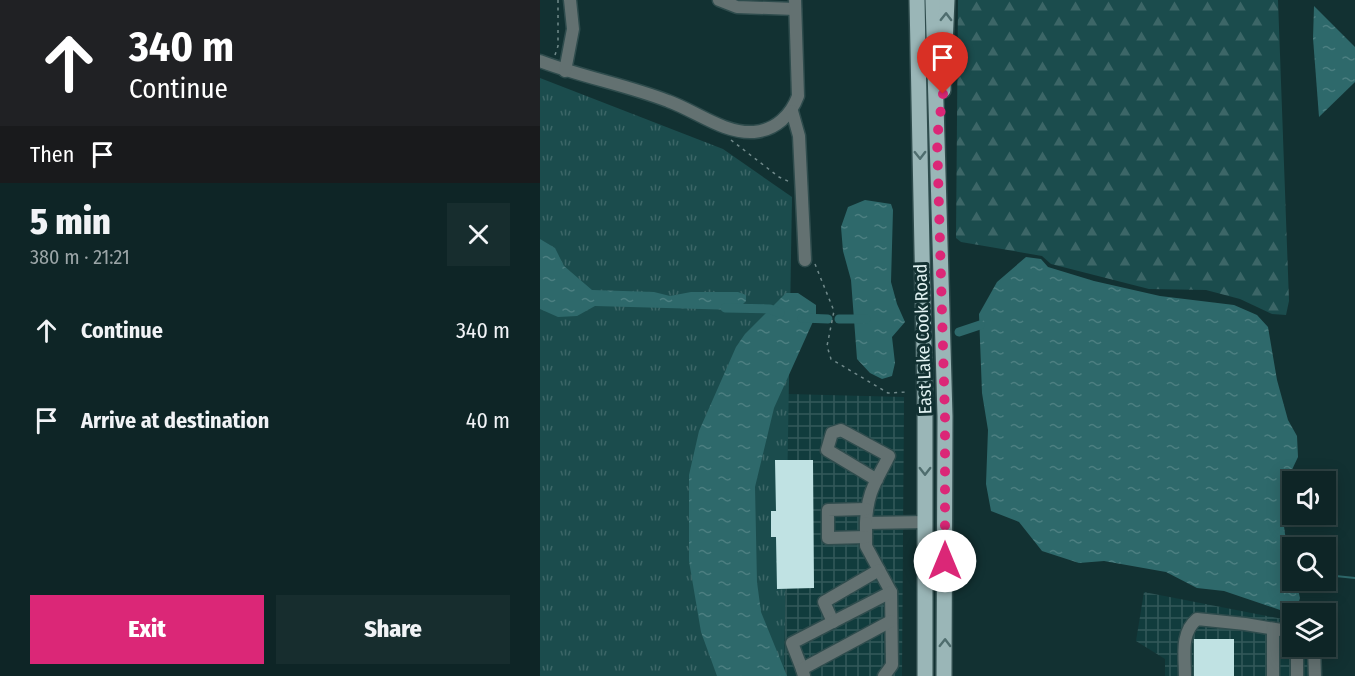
<!DOCTYPE html>
<html lang="en">
<head>
<meta charset="utf-8">
<style>
	:root { --surface:#0e2526; --page:#172d2e; --text:#f1f3f6; --muted:#9ba5a7; --line:#2e4243; --accent:#db2777 }
	body { margin:0; font-family:"Fira Sans Condensed",sans-serif; background:var(--page); color:var(--text); height:100vh; display:flex; flex-direction:column; font-size:22px; white-space:nowrap }
	* { box-sizing:border-box; margin:0 }
	p { font-size:20px; color:var(--muted) }
	.icon { flex:none; width:33px; height:33px; fill:none; stroke:currentColor; stroke-width:2; stroke-linecap:round; stroke-linejoin:round }
	.map { position:relative; flex:1; overflow:hidden }
	.drawer { display:flex; flex-direction:column; background:var(--surface); width:540px }
	.drawer>* { flex:none }
	.top-card { background:#202124; color:#fff; overflow:hidden }
	.tools { position:absolute; left:742px; top:471px; display:grid; gap:12px }
	.tools a { display:grid; place-items:center; width:54px; height:54px; border-radius:0px; background:var(--surface); box-shadow:0 3px 15px #0003,0 0 0 2px var(--line); font-size:30px }
	.pin { position:absolute; display:grid; place-items:center; width:51px; height:51px; color:#fff; margin:-62px -26px; border-radius:50% 50% 50% 0; rotate:-45deg; box-shadow:0 0 6px #0007 }
	.pin .icon { rotate:45deg }
	.me { position:absolute; width:66px; margin:-33px; rotate:0deg; stroke-linejoin:round; filter:drop-shadow(0 0 4px #0008) }
	.turn { display:flex; align-items:center; gap:21px; height:126px; padding:0 30px; font-size:27px }
	.turn .icon { width:78px; height:78px; stroke-width:2.5 }
	.turn b { display:block; font-size:42px; line-height:51px }
	.then { display:flex; align-items:center; height:57px; padding:0 30px; background:#0003; gap:12px; font-size:22px }
	.round { display:grid; place-items:center; flex:none; width:63px; height:63px; border-radius:0px; background:var(--page) }
	.head { display:flex; align-items:center; justify-content:space-between; height:102px; padding:0 30px }
	h1 { font-size:36px; font-weight:800; line-height:45px }
	.cta { display:flex; gap:12px; margin-top:auto; padding:12px 30px }
	.cta a { flex:1; height:69px; border-radius:0px; background:var(--accent); color:#fff; font-size:24px; font-weight:800; line-height:69px; text-align:center }
	.cta a+a { background:var(--page); color:var(--text) }
	ul { padding:0; list-style:none }
	li { display:flex; align-items:center; gap:18px; height:90px; padding:0 30px }
	li div { flex:1 }
	li b { display:block; font-size:22px }
	li em { font-style:normal }
	main { display:flex; flex:1; min-height:0 }
	.map>svg:first-child { display:block }
</style>
</head>
<body>
<main>
<section class="drawer">
<div class="top-card">
<div class="turn"><svg class="icon" aria-label="ahead" viewBox="0 0 24 24"><path d="M12 20V5M6 11l6-6 6 6"/></svg><div><b>340 m</b>Continue</div></div>
<div class="then">Then<svg class="icon" aria-label="arrive" viewBox="0 0 24 24"><path d="M6 21V4h12l-3 4 3 4H6"/></svg></div>
</div>
<div class="head"><div><h1>5 min</h1><p>380 m · 21:21</p></div><a class="round"><svg class="icon" aria-label="close" viewBox="0 0 24 24"><path d="M6 6l12 12M18 6L6 18"/></svg></a></div>
<ul>
<li><svg class="icon" aria-label="ahead" viewBox="0 0 24 24"><path d="M12 20V5M6 11l6-6 6 6"/></svg><div><b>Continue</b></div><em>340 m</em></li>
<li><svg class="icon" aria-label="arrive" viewBox="0 0 24 24"><path d="M6 21V4h12l-3 4 3 4H6"/></svg><div><b>Arrive at destination</b></div><em>40 m</em></li>
</ul>
<div class="cta"><a>Exit</a><a>Share</a></div>
</section>
<div class="map">
<svg width="815" height="676" viewBox="0 0 815 676">
	<defs>
		<pattern id="industrial-grid" width="8" height="8" patternUnits="userSpaceOnUse" patternTransform="scale(1.5)"><rect width="8" height="8" fill="#113c3d"/><path d="M0 4h8M4 0v8" fill="none" stroke="#33595a"/></pattern>
		<pattern id="grass-tufts" width="24" height="20" patternUnits="userSpaceOnUse" patternTransform="scale(1.5)"><rect width="24" height="20" fill="#1b4c4d"/><path d="M3 7l-1-3M5 7V3M7 7l1-3M15 17l-1-3M17 17v-4M19 17l1-3" fill="none" stroke="#3c6667"/></pattern>
		<pattern id="forest-firs" width="22" height="20" patternUnits="userSpaceOnUse" patternTransform="scale(1.5)"><rect width="22" height="20" fill="#1b4c4d"/><path d="M5 1l3.5 6h-7zM16 11l3.5 6h-7z" fill="#3c6667"/></pattern>
		<pattern id="water-ripples" width="26" height="14" patternUnits="userSpaceOnUse" patternTransform="scale(1.5)"><rect width="26" height="14" fill="#2e696b"/><path d="M2 4q2-2 4 0t4 0M15 11q2-2 4 0t4 0" fill="none" stroke="#4c7f81"/></pattern>
	</defs>
	<rect width="100%" height="100%" fill="#123132"/>
	<g fill="url(#industrial-grid)">
		<path d="M 248,394 L 364,397 L 362,676 L 244,676 Z"/>
		<path d="M 604,592 L 753,621 L 753,646 L 779,647 L 781,676 L 625,676 L 625,659 L 596,641 Z"/>
	</g>
	<path fill="url(#grass-tufts)" d="M 0,78 L 183,149 L 252,197 L 244,676 L 0,676 Z"/>
	<path fill="url(#forest-firs)" d="M 418,0 L 738,0 L 749,301 L 746,315 L 732,314 L 700,299 L 666,290 L 609,289 L 511,264 L 502,256 L 421,242 L 416,238 Z"/>
	<g fill="url(#water-ripples)">
		<path d="M 774,6 L 815,47 L 815,82 L 779,117 L 773,38 Z"/>
		<path d="M 325,200 L 351,204 L 353,210 L 351,282 L 357,304 L 365,322 L 352,337 L 355,363 L 352,376 L 342,379 L 330,373 L 317,359 L 311,280 L 303,251 L 301,227 L 308,207 Z"/>
		<path d="M 0,239 L 15,248 L 24,266 L 52,290 L 114,292 L 130,296 L 151,292 L 198,292 L 206,295 L 206,301 L 197,310 L 55,306 L 37,316 L 18,317 L 0,309 Z"/>
		<path d="M 486,257 L 501,259 L 508,267 L 554,281 L 620,296 L 694,305 L 717,315 L 728,327 L 737,380 L 748,420 L 757,436 L 758,457 L 740,495 L 745,534 L 753,565 L 753,580 L 756,581 L 760,598 L 756,612 L 743,611 L 684,591 L 657,588 L 626,572 L 564,561 L 539,563 L 502,551 L 479,522 L 451,511 L 446,484 L 448,430 L 442,393 L 439,314 L 457,282 Z"/>
		<path d="M 246,293 L 258,293 L 276,305 L 276,315 L 234,408 L 215,487 L 217,582 L 221,612 L 247,676 L 177,676 L 161,632 L 149,561 L 149,475 L 159,431 L 196,347 L 205,334 Z"/>
	</g>
	<g fill="none" stroke-linecap="round" stroke-linejoin="round">
		<path stroke="#2e696b" stroke-width="2" d="M 786,575 L 815,578"/>
		<g stroke="#2e696b" stroke-width="9">
			<path d="M 185,308 L 230,309 L 240,313"/>
			<path d="M 262,318 L 288,319"/>
			<path d="M 299,319 L 326,319"/>
			<path d="M 419,332 L 440,325"/>
		</g>
	</g>
	<g fill="#c0e2e3">
		<path d="M 235,460 L 273,460 L 274,588 L 237,589 L 236,537 L 231,537 L 231,511 L 236,511 Z"/>
		<rect x="654" y="639" width="40" height="37"/>
	</g>
	<g fill="none" stroke-linecap="round" stroke-linejoin="round">
		<g stroke="#2f4c4d" stroke-width="15">
			<g id="minor">
				<path d="M 179,0 L 197,7 L 255,9"/>
				<path d="M 0,61 C 42,77 87,85 128,101 C 156,111 184,134 214,132 C 236,130 251,115 258,96 L 255,0"/>
				<path d="M 25,71 L 33,29 L 30,0"/>
				<path d="M 252,111 L 259,136 L 265,260"/>
				<path d="M 337,480 L 287,450 L 292,433 L 301,430 L 349,456 C 335,483 327,493 326,523 L 386,522"/>
				<path d="M 326,523 L 326,546 L 351,592 L 352,665 L 344,676"/>
				<path d="M 326,537 L 288,538 L 288,510 L 326,509"/>
				<path d="M 293,622 L 284,602 L 339,570"/>
				<path d="M 757,646 L 757,676"/>
				<path d="M 774,646 L 775,676"/>
				<path d="M 262,669 L 252,643 L 351,592"/>
				<path d="M 264,676 L 262,669 L 351,621"/>
				<path d="M 645,676 C 645,656 640,633 657,619 L 705,624 L 753,632"/>
				<path d="M 733,676 L 733,629"/>
			</g>
		</g>
		<g stroke="#2f4c4d" stroke-width="18">
			<g id="major">
				<path d="M 377,0 L 385,400 L 385,676"/>
				<path d="M 393,0 L 405,416 L 404,676"/>
				<path d="M 403,90 L 407,0"/>
			</g>
		</g>
		<g stroke="#718a8b" stroke-width="1.5" stroke-dasharray="3 4.5" stroke-linecap="butt">
			<path d="M 15,55 L 18,46 L 18,0"/>
			<path d="M 191,140 L 239,177 L 250,182"/>
			<path d="M 275,264 L 294,311 L 287,346 L 291,359 L 348,393 L 367,392"/>
		</g>
		<use href="#minor" stroke="#637171" stroke-width="12"/>
		<use href="#major" stroke="#9ab6b7" stroke-width="15"/>
	</g>
	<defs><path id="oneway-chevron" d="M-2-3.5L2.5 0L-2 3.5" fill="none" stroke-width="1.6" stroke-linecap="round" stroke-linejoin="round" transform="scale(1.5)"/></defs>
	<g stroke="#4f6d6e">
		<use href="#oneway-chevron" transform="translate(406 17) rotate(-89)"/>
		<use href="#oneway-chevron" transform="translate(380 155) rotate(89)"/>
		<use href="#oneway-chevron" transform="translate(385 471) rotate(90)"/>
		<use href="#oneway-chevron" transform="translate(405 643) rotate(-89)"/>
	</g>
	<g fill="none" stroke-linecap="round" stroke-linejoin="round">
		<path stroke="#db2777" stroke-width="10" stroke-dasharray="0 18" d="M 403,94 L 397,138 L 405,417 L 405,561"/>
	</g>
	<g text-anchor="middle" stroke-width="6" stroke-linejoin="round" paint-order="stroke">
		<g font-size="18" fill="#e1f2f2" stroke="#123132">
			<text transform="translate(383 339) rotate(-92)" y="6">East Lake Cook Road</text>
		</g>
	</g>
</svg>
<div class="tools">
<a><svg class="icon" aria-label="sound" viewBox="0 0 24 24"><path d="M4 9h4l5-4v14l-5-4H4zM17 9q2 3 0 6"/></svg></a>
<a><svg class="icon" aria-label="search" viewBox="0 0 24 24"><circle cx="10" cy="10" r="6"/><path d="M15 15l6 6"/></svg></a>
<a><svg class="icon" aria-label="layers" viewBox="0 0 24 24"><path d="M12 4l9 5-9 5-9-5zM3 14l9 5 9-5"/></svg></a>
</div>
<div class="pin" style="left:403px;top:94px;background:#d93025"><svg class="icon" aria-label="arrive" viewBox="0 0 24 24"><path d="M6 21V4h12l-3 4 3 4H6"/></svg></div>
<svg class="me" style="left:405px;top:561px" viewBox="-20 -20 40 40"><circle r="19" fill="#fff"/><path d="M0-13L10 11 0 6-10 11z" fill="#db2777"/></svg>
</div>
</main>
</body>
</html>
